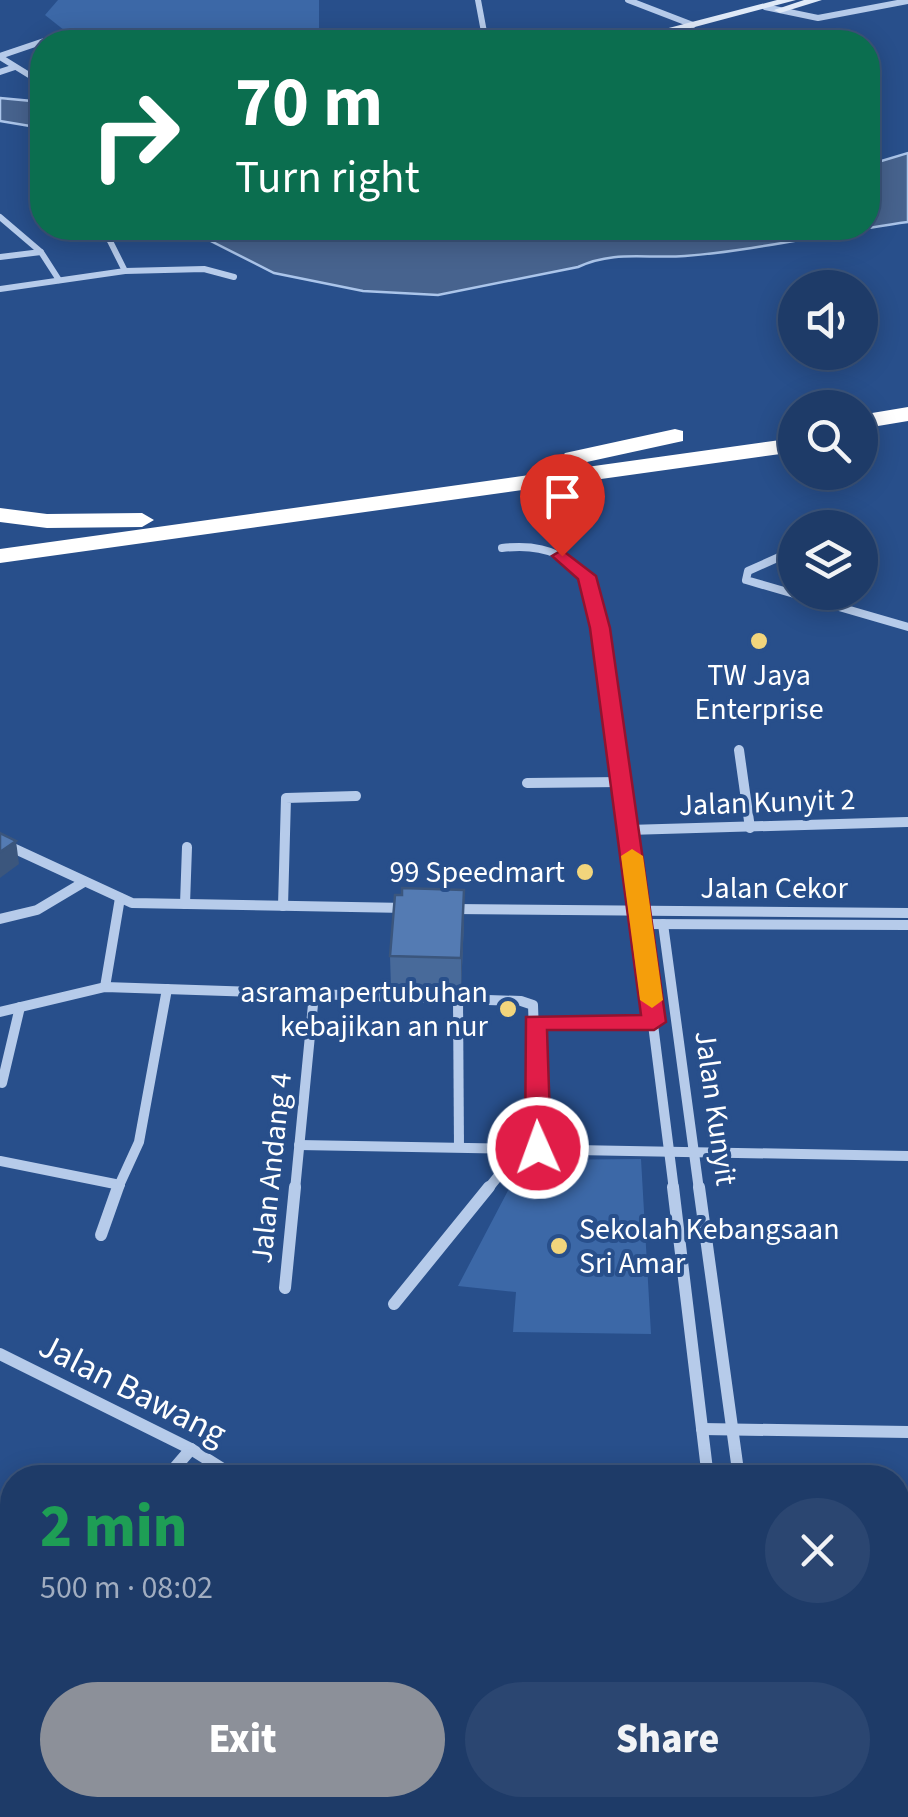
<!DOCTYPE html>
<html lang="en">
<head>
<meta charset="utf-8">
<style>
	:root { --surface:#1e3b68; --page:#2b4671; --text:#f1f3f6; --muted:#a1adc0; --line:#3c557c; --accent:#8c9099 }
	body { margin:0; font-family:"Source Sans 3",sans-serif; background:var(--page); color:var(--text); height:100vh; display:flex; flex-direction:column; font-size:38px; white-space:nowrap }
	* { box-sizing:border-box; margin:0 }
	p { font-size:32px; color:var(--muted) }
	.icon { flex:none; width:55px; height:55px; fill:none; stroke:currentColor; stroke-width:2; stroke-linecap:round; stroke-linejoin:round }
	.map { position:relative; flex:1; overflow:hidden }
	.side { position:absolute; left:0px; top:1465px; width:910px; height:352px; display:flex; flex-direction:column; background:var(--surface); border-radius:40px 40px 0 0; box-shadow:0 5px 25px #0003,0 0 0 2px var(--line) }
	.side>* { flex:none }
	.banner { position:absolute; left:30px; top:30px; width:850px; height:210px; border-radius:40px; box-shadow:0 5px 25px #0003,0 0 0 2px var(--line); background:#0b6e4f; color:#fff; overflow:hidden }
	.fabs { position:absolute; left:778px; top:270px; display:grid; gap:20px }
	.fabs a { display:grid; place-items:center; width:100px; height:100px; border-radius:50%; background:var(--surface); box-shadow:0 5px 25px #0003,0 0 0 2px var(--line); font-size:50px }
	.pin { position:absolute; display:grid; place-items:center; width:85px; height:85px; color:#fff; margin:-102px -42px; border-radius:50% 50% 50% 0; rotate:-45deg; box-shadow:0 0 10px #0007 }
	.pin .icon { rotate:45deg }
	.me { position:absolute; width:110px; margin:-55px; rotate:358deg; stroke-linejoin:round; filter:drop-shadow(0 0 8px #0008) }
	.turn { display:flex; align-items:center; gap:35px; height:210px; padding:0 40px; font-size:45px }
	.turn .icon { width:130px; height:130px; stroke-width:2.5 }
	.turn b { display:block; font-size:70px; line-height:85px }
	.round { display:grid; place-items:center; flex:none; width:105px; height:105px; border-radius:52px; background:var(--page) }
	.head { display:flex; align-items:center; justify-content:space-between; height:170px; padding:0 40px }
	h1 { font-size:60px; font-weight:800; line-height:75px; color:#1e9e55 }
	.primary-button { display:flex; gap:20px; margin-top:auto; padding:20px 40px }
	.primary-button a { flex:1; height:115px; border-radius:60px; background:var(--accent); color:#fff; font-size:40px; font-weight:800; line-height:115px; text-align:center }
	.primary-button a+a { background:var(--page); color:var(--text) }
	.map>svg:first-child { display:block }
</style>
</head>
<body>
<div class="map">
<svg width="908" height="1817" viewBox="0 0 908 1817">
	<rect width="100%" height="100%" fill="#284f8b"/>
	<g fill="#3c68a7">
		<path d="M 58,0 L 319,0 L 319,42 L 79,42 L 45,15 Z"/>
		<path d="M 641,1159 L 651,1334 L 513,1332 L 516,1292 L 458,1286 L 524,1160 Z"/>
	</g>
	<g fill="#47638e" stroke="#abc5ea" stroke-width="2.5">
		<path d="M 0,98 L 42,102 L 42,128 L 0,121 Z"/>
		<path d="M 908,153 L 908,222 C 833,232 760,250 685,256 C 646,259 614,250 578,267 L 438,295 L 363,291 L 274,273 L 185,228 L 868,228 L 868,165 Z"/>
	</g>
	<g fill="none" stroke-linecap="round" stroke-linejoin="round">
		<g stroke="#b6cbea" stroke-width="6">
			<path d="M 478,0 L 484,32 L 496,35"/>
			<path d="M 628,0 L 693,25"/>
			<path d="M 765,7 L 818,18 L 908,1"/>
			<path d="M 0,56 L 44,41"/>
			<path d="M 0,57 L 42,83"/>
			<path d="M 0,72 L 15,67"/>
			<path d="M 0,217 L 41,252 L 59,280"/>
			<path d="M 0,257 L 41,252"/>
			<path d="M 125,271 L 204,269 L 234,277"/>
			<path d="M 0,289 L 125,271 L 110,241 L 97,228"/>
		</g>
		<g stroke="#b6cbea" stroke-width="8">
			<path d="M 502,548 C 601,536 602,622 611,696"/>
			<path d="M 795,550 L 748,571 L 746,580 L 908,627"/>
		</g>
		<g stroke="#b6cbea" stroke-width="10">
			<path d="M 611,693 L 674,1190"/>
			<path d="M 739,750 L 750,828"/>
			<path d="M 527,783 L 622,782"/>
			<path d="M 628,830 L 907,822"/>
			<path d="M 0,842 L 132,903 L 407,908"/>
			<path d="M 185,904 L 187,847"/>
			<path d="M 283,906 L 286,798 L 356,796"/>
			<path d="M 454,909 L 908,913"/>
			<path d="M 0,919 L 37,910 L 84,882"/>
			<path d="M 642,924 L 908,925"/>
			<path d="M 663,924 L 699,1190"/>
			<path d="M 105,987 L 120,898"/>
			<path d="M 458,999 L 459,1147"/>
			<path d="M 0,1012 L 105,987 L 521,1001 L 533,1005 L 538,1148"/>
			<path d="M 534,1023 L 654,1023"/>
			<path d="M 2,1083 L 20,1007"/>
			<path d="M 299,1145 L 908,1156"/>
			<path d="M 0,1161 L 120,1185"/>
			<path d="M 117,1190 L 139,1142 L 167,989"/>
			<path d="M 295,1190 L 314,994"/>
			<path d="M 487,1190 L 521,1148"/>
		</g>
		<g stroke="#b6cbea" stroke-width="12">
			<path d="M 673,1187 L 708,1478"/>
			<path d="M 699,1187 L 739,1478"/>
			<path d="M 101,1235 L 118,1187"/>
			<path d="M 285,1288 L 295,1187"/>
			<path d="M 394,1304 L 489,1187"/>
			<path d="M 0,1354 L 191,1449 L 237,1478"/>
			<path d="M 702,1429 L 908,1432"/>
			<path d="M 166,1478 L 191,1449"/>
			<path d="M 700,1817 L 707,1805"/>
			<path d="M 740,1817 L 748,1805"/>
		</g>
		<g fill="#e0eaf8" fill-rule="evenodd">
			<path d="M 777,0 L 796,0 L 661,36 L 496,38 L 490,35 L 496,32 L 661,30 Z"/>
			<path d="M 804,0 L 822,0 L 780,13 L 774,10 Z"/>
		</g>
		<g fill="#fff" fill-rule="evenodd">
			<path d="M 908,407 L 908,421 L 860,429 L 860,415 Z"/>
			<path d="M 675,429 L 683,431 L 683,441 L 573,465 L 561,458 L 565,453 Z"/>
			<path d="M 795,438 L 795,452 L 0,563 L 0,549 Z"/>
			<path d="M 0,508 L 47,514 L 142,513 L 154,520 L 142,527 L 47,528 L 0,522 Z"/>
			<path d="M 0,1651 L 12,1655 L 12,1696 L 0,1691 Z"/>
			<path d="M 0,1716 L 12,1720 L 12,1758 L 0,1754 Z"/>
			<path d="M 0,1760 L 12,1765 L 12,1805 L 34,1805 L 28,1817 L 0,1817 Z"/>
			<path d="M 35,1805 L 133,1805 L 131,1817 L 41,1817 Z"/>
			<path d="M 140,1805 L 206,1805 L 212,1817 L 146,1817 Z"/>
			<path d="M 267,1805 L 330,1805 L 336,1817 L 273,1817 Z"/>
		</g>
	</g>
	<path fill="#486a9a" d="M 464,921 L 461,990 L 391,988 L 390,956 Z"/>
	<g fill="#3b567d">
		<path d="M 16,841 L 19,864 L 0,878 L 0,852 Z"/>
		<path d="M 464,890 L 464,921 L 461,990 L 461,958 Z"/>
	</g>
	<g fill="#547bb3" stroke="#3b567d" stroke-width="2.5">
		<path d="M 0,833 L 16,841 L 0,852 Z"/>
		<path d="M 402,888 L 464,890 L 461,958 L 390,956 L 395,895 L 402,895 Z"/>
	</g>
	<path fill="#e11d48" stroke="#92132f" stroke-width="2.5" d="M 562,550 L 596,576 L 610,628 L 666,1022 L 654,1030 L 547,1030 L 551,1148 L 538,1157 L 525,1148 L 526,1017 L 641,1015 L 590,628 L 578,579 L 552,556 Z"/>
	<path fill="#f59e0b" d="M 632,849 L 643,856 L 663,1000 L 652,1008 L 640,1000 L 621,856 Z"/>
	<g fill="#f2d57c" stroke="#284f8b" stroke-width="4">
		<circle cx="759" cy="641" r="10"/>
		<circle cx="585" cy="872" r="10"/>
		<circle cx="508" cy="1009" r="10"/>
		<circle cx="559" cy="1246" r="10"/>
	</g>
	<g text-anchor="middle" stroke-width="8" stroke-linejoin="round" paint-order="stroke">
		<g font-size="30" fill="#fff" stroke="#284f8b" text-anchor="end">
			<text x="759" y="685" text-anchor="middle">TW Jaya<tspan x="759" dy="34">Enterprise</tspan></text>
			<text x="565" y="882">99 Speedmart</text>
			<text x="488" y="1002">asrama pertubuhan<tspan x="488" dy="34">kebajikan an nur</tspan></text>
			<text x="579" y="1239" text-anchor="start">Sekolah Kebangsaan<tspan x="579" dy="34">Sri Amar</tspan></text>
		</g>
		<g font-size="30" fill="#fff" stroke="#284f8b">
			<text transform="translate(767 802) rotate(-2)" y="10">Jalan Kunyit 2</text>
			<text x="774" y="898">Jalan Cekor</text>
			<text transform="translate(716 1108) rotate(82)" y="10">Jalan Kunyit</text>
			<text transform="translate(271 1168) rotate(-84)" y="10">Jalan Andang 4</text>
		</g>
		<g font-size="35" fill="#fff" stroke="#284f8b">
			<text transform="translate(133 1389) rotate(27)" y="12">Jalan Bawang</text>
		</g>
	</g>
</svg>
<div class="fabs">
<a><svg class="icon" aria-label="sound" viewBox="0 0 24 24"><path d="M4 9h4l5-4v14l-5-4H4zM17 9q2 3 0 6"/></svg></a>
<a><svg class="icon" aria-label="search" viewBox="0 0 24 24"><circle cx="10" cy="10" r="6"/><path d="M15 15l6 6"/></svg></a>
<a><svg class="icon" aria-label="layers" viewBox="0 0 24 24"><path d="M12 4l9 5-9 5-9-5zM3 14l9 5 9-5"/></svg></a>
</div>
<div class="pin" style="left:562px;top:556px;background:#d93025"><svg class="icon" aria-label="arrive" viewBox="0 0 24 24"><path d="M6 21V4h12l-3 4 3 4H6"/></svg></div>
<svg class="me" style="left:538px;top:1148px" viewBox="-20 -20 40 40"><circle r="17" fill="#e11d48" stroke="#fff" stroke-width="3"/><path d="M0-11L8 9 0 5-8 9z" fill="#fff"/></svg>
<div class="banner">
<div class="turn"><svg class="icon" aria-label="right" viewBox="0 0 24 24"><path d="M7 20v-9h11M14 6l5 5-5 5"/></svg><div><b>70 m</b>Turn right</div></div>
</div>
<section class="side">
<div class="head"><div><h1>2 min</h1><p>500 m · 08:02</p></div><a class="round"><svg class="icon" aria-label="close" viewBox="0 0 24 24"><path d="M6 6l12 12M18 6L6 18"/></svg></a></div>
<div class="primary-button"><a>Exit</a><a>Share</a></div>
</section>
</div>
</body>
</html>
